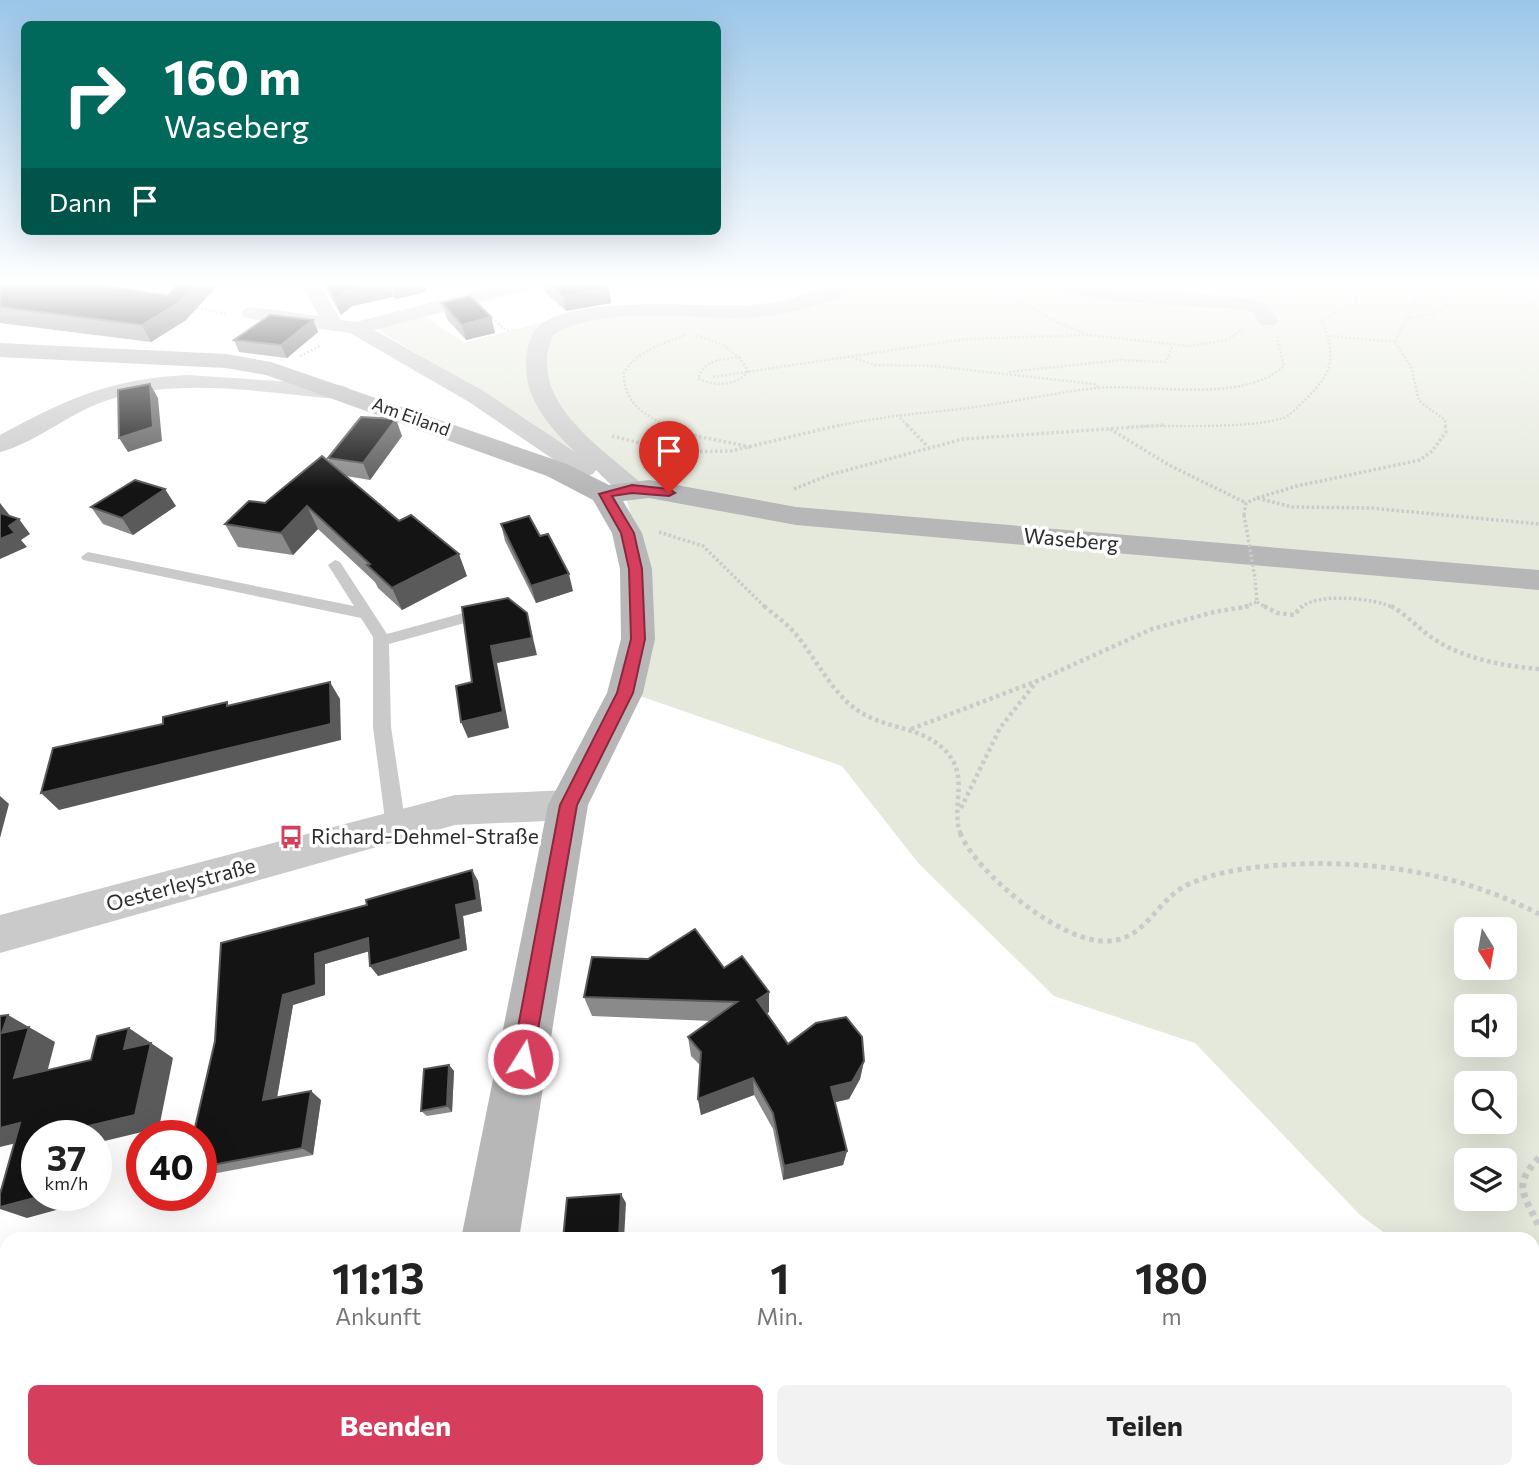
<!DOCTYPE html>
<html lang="de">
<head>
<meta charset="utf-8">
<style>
	:root { --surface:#fff; --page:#f2f2f2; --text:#222; --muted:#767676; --accent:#d53e5c }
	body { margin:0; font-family:Commissioner,sans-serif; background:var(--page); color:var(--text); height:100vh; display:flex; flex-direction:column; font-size:26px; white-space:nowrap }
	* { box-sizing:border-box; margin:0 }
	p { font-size:23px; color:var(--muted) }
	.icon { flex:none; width:38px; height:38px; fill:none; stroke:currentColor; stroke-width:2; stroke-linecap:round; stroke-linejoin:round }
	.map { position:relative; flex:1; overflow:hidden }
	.details { position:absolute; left:0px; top:1232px; width:1540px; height:247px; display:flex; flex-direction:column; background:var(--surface); border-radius:21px 21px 0 0; box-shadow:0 7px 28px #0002 }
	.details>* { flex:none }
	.guide { position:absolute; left:21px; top:21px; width:700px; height:214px; border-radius:10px; box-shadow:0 7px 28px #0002; background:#00695c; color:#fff; overflow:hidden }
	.needle { width:46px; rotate:169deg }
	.controls { position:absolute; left:1454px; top:917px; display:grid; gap:14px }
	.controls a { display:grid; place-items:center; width:63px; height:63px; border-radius:10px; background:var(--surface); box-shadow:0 7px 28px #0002; font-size:35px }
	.speed { position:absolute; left:21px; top:1120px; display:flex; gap:14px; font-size:35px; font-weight:700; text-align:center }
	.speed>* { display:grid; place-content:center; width:91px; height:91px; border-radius:50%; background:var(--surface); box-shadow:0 7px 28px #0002; line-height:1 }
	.speed small { font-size:18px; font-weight:400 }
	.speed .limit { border:10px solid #d22; background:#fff; color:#111 }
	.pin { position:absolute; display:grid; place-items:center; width:60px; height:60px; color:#fff; margin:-72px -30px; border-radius:50% 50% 50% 0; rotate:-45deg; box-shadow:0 0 7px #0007 }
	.pin .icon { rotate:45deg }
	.me { position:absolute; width:77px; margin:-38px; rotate:10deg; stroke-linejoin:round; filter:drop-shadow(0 0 5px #0008) }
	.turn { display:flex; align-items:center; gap:24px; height:147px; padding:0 28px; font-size:32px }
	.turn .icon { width:91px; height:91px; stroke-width:2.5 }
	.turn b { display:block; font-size:49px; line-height:60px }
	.then { display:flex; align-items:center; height:66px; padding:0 28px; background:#0003; gap:14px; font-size:26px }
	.eta { display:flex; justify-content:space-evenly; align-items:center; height:119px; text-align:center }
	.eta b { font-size:42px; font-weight:700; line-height:49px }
	.action { display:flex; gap:14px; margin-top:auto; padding:14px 28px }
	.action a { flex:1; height:80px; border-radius:10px; background:var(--accent); color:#fff; font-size:28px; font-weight:700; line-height:80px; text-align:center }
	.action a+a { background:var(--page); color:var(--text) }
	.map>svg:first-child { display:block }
</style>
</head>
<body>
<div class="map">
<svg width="1539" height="1478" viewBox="0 0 1539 1478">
	<rect width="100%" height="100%" fill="#fff"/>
	<path fill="#e5e9dc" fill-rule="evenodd" d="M 841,282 L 1131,282 L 1216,294 L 1226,282 L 1539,282 L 1539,1346 L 1533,1342 L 1533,1239 L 1393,1239 L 1360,1215 L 1195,1043 L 1054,996 L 919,864 L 842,766 L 637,695 L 643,555 L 626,498 L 604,474 L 525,418 L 379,331 L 381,326 L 423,315 L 464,343 L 553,319 L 778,302 L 812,294 ZM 1466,929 L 1505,929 L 1505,968 L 1466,968 ZM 1466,1006 L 1505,1006 L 1505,1045 L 1466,1045 ZM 1466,1083 L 1505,1083 L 1505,1122 L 1466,1122 ZM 1466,1160 L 1505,1160 L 1505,1199 L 1466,1199 Z"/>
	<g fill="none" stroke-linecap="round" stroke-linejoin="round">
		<g stroke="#cacaca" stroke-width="2.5" stroke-dasharray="2 2" stroke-linecap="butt">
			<path d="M 137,282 L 173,298"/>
			<path d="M 987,282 L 1056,322 L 1084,333"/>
			<path d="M 1327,282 L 1353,284"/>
			<path d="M 1403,282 L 1417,296 L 1395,342 L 1411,367 L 1419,401 L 1445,420 L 1446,427"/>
			<path d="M 1503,282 L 1539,309"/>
			<path d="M 1280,299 L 1317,282"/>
			<path d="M 193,307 L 226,314"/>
			<path d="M 489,315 L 506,330 L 516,330"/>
			<path d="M 1405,319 L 1433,314 L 1447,305 L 1439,282"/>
			<path d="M 696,336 C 719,341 736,350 748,371"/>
			<path d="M 1329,336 L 1395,342"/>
			<path d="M 300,356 L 320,346"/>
			<path d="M 848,356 L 875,365 L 933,366 L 1094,384 L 1098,387"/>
			<path d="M 741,357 C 724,359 704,359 698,378 C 712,387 738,386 748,371"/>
			<path d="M 1009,372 L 1121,360 L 1166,362 L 1173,345"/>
			<path d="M 713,377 L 966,339 L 1088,335 L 1189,346 L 1227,340 L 1245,328"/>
			<path d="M 897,415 L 909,427"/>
			<path d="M 671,427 C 646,417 623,403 624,373 C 636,351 665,343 687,334"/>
			<path d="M 833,427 C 875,417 916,414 959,409 C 1005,404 1051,393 1097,388 C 1151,383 1241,405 1284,366 L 1277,337"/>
			<path d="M 1128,427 C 1174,424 1241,430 1284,418 C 1291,415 1298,406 1304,401 C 1334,372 1336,358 1322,320 L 1354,305 L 1358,290 L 1352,282"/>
		</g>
		<g stroke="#cacaca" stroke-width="3.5" stroke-dasharray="2.5 2.5" stroke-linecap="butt">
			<path d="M 666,425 L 697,436 L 750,447"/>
			<path d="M 907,425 L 928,447"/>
			<path d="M 1110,429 L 1169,465 L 1246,503"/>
			<path d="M 612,436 L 676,452 L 731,451 L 840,425"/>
			<path d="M 663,466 L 676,452"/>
			<path d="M 794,489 L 829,475 L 963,439 L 1164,425"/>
			<path d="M 1257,498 L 1297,486 L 1420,460 L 1432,451 L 1446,432 L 1445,425"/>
			<path d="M 1244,515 L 1246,503 L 1257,498 L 1292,507 L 1371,508 L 1539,524"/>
			<path d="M 659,532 L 703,546 L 766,608"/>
			<path d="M 1257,602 L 1267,608"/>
			<path d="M 1240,608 L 1257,602 L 1255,579"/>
			<path d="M 1301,608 C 1316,592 1375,598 1394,608"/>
		</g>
		<g stroke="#cacaca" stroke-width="4.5" stroke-dasharray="3.5 3.5" stroke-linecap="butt">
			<path d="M 764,606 C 773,614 784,621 792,630 C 815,655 831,694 860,712 C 890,731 934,727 953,761 C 966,784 951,811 961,835"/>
			<path d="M 1264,606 L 1277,613 L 1294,615 L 1302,606"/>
			<path d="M 1391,606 C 1407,615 1419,629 1434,639 C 1464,659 1504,666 1539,669"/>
			<path d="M 911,729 L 1037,681"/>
			<path d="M 961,808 L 1000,728 L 1037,681 L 1152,629 L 1214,612 L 1250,606"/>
		</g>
		<path stroke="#cacaca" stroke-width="5" stroke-dasharray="4.5 4.5" stroke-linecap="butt" d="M 960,833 C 977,874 1063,945 1109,941 C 1147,939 1157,898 1189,884 C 1223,869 1261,866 1298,864 C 1383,861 1463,875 1539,914"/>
		<path stroke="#cacaca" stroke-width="7" stroke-dasharray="5 5" stroke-linecap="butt" d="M 1539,1158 C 1511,1186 1525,1195 1539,1227"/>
		<path fill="#cacaca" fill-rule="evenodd" d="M 88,552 L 354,606 L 328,565 L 335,560 L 340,562 L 387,634 L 485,607 L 490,608 L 493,612 L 490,616 L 389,644 L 391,727 L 406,827 L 403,833 L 396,835 L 389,833 L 386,827 L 373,727 L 373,637 L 361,618 L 83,560 L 81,557 Z"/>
		<g fill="#cacaca" fill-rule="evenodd">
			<path d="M 299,282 L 318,282 L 341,320 L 356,322 L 511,282 L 544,282 L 542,286 L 374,330 L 485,392 L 575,452 C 550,428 524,399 526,361 C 527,350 529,336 538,327 C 574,293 707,308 757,305 C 788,303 810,290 839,283 C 847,281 857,282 865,282 L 863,286 C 831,302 796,314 760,317 C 699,322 606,303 553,335 C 525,400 601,447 641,483 L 645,489 L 641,495 C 621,500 610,483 596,470 L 593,474 L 584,477 L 575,474 L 469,402 L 350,333 L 251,319 L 244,317 L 241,313 L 244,309 L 251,307 L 319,316 Z"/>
			<path d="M 1038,282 L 1076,282 L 1103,288 L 1247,298 L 1268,305 L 1278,321 L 1275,325 L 1261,325 L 1253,313 L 1244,310 L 1103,300 L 1040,286 Z"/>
			<path d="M 187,375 L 339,385 L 347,387 L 351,392 L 347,397 L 339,399 C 264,393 178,376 105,401 C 69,413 34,444 0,452 L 0,435 C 67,399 109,379 187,375 Z"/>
			<path d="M 568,790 L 581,794 L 587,805 L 581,816 L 568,820 L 455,825 L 0,953 L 0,915 L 455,795 Z"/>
		</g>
		<g fill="#b7b7b7" fill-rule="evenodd">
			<path d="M 0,343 L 226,354 L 271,362 L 567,464 L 609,485 L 649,480 L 796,507 L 1539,570 L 1539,590 L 796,525 L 649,498 L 623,501 L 642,533 L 652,569 L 655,639 L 643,693 L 588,805 L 519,1239 L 461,1239 L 548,805 L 607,693 L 621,639 L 620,569 L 612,533 L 593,500 L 547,476 L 266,375 L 226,368 L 0,357 Z"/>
			<path d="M 417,1472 L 483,1472 L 482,1478 L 416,1478 Z"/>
		</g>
		<path stroke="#cacaca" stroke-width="3.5" stroke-dasharray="2.5 2.5" stroke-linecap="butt" d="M 1244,515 L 1255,578"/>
	</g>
	<g fill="#8a8a8a">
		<path d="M 0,282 L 94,282 L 95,284 L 186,320 L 151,342 L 0,323 Z"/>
		<path d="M 323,282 L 423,282 L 426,292 L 396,299 L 393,297 L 352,306 L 341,315 L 327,291 Z"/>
		<path d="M 544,282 L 602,282 L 609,288 L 611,303 L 566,311 L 546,293 Z"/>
		<path d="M 442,303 L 491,317 L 495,333 L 466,340 L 447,319 Z"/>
		<path d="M 313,320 L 318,332 L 287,358 L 239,352 L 234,340 Z"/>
		<path d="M 402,436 L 370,480 L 346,476 L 467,576 L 402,610 L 378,588 L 375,582 L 318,529 L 293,555 L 238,547 L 225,524 L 265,503 L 330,463 L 328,458 Z"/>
		<path d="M 176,506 L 133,535 L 103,524 L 91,507 Z"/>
		<path d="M 501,524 L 540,536 L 573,591 L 536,603 L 505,541 Z"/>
		<path d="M 472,870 L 478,881 L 482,911 L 463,916 L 467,950 L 378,976 L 369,951 L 325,964 L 325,995 L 293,1005 L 277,1098 L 321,1100 L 313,1155 L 201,1176 L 201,1136 L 193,1136 L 367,905 Z"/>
		<path d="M 724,968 L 769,1012 L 767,1013 L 788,1044 L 864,1061 L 860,1079 L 849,1099 L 835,1102 L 847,1151 L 843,1165 L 783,1180 L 773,1129 L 754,1095 L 701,1115 L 698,1099 L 700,1065 L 691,1056 L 688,1037 L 711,1021 L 592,1016 L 584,997 Z"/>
		<path d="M 449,1065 L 454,1071 L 452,1112 L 427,1116 L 421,1111 Z"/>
	</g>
	<g fill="#5a5a5a">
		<path d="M 198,282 L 221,282 L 186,320 L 151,342 L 142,325 Z"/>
		<path d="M 385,282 L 389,282 L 393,297 L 352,306 L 341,315 L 335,299 L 346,291 Z"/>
		<path d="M 399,282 L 423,282 L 426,292 L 396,299 L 391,284 Z"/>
		<path d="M 638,282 L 659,282 L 638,287 Z"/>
		<path d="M 609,288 L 611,303 L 566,311 L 563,296 Z"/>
		<path d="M 491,317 L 495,333 L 466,340 L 462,325 Z"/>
		<path d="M 313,320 L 318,332 L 287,358 L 281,345 Z"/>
		<path d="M 150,384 L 158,398 L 162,441 L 128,452 L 119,438 Z"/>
		<path d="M 396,419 L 402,436 L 370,480 L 363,463 Z"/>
		<path d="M 165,489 L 176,506 L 133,535 L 122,518 Z"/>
		<path d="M 0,503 L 11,517 L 0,524 Z"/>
		<path d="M 307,506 L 318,529 L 293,555 L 281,533 Z"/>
		<path d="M 19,519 L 30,534 L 21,540 L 27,547 L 0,559 L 0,539 L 9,526 Z"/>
		<path d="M 459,554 L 467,576 L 402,610 L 392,588 Z"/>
		<path d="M 569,574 L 573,591 L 536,603 L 531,586 Z"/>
		<path d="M 527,613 L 537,655 L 497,663 L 509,728 L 468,738 L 461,722 L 491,646 Z"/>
		<path d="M 330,682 L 340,699 L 341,740 L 59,810 L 41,793 Z"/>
		<path d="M 0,796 L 9,804 L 0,838 Z"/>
		<path d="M 472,870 L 478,881 L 482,911 L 463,916 L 467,950 L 378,976 L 370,966 L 456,905 Z"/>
		<path d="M 368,938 L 377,949 L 325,964 L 325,995 L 293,1005 L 275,1109 L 263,1100 L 283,995 L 315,954 Z"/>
		<path d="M 769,992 L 769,1012 L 758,1019 L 757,1000 Z"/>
		<path d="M 8,1015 L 55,1042 L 42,1092 L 14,1078 L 2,1033 Z"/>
		<path d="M 129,1028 L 173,1058 L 159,1128 L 96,1143 L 96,1136 L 53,1136 L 124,1049 Z"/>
		<path d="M 864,1061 L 860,1079 L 849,1099 L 828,1104 L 831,1087 Z"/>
		<path d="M 449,1065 L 454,1071 L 452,1112 L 447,1106 Z"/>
		<path d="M 753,1078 L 754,1095 L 701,1115 L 698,1099 Z"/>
		<path d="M 311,1091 L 321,1100 L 313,1155 L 302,1148 Z"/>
		<path d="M 20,1123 L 37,1138 L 0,1147 L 0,1128 Z"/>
		<path d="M 847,1151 L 843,1165 L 783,1180 L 784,1166 Z"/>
		<path d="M 621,1194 L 626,1203 L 624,1239 L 619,1239 Z"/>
		<path d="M 38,1195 L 70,1195 L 67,1207 L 27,1218 L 0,1209 L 0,1207 Z"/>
	</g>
	<g fill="#141414" stroke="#5a5a5a" stroke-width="2">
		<path d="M 0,282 L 86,282 L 168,296 L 177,282 L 198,282 L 178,303 L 142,325 L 0,307 Z"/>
		<path d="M 325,282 L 385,282 L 346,291 L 335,299 Z"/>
		<path d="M 548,282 L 602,282 L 609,288 L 563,296 Z"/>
		<path d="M 470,296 L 491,317 L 462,325 L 442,303 Z"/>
		<path d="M 270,315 L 313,320 L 281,345 L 234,340 Z"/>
		<path d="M 150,384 L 153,427 L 119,438 L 118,390 Z"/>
		<path d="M 361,417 L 396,419 L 363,463 L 328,458 Z"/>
		<path d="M 322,456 L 399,521 L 411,515 L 459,554 L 392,588 L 367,565 L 370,564 L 307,506 L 281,533 L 225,524 L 249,501 L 265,503 Z"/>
		<path d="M 135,480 L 165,489 L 122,518 L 91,507 Z"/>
		<path d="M 0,513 L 19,519 L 9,526 L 15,533 L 0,539 Z"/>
		<path d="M 529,516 L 540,536 L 548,534 L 569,574 L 531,586 L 501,524 Z"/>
		<path d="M 508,598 L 527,613 L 532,638 L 491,646 L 503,712 L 461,722 L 456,686 L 472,682 L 462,607 Z"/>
		<path d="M 330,682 L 331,724 L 41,793 L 53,748 L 163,724 L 163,717 L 227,702 L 227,706 Z"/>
		<path d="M 472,870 L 477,900 L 456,905 L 461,939 L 370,966 L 368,938 L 315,954 L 316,985 L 283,995 L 263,1100 L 311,1091 L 302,1148 L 201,1167 L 201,1136 L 193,1136 L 215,1041 L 221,943 L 367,905 L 366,900 Z"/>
		<path d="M 695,929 L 724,968 L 742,956 L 769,992 L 757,1000 L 788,1044 L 816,1023 L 846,1017 L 862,1037 L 864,1061 L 852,1082 L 831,1087 L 847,1151 L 784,1166 L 773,1113 L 753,1078 L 698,1099 L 701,1052 L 688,1037 L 737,1002 L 584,997 L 592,957 L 648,959 Z"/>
		<path d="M 8,1015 L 2,1033 L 29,1027 L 14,1078 L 91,1060 L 97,1036 L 129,1028 L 124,1049 L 151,1043 L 135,1115 L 54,1134 L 53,1136 L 37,1136 L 37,1195 L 38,1195 L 38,1197 L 0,1207 L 0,1194 L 20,1123 L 0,1128 L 0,1016 Z"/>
		<path d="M 449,1065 L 447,1106 L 421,1111 L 424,1069 Z"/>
		<path d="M 621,1194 L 619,1239 L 563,1239 L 567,1198 Z"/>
		<path d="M 704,1472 L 760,1472 L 749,1478 L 705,1478 Z"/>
	</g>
	<linearGradient id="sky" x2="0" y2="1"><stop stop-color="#9bc6e8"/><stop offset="0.58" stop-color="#fff"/><stop offset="1" stop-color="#fff" stop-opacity="0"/></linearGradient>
	<rect width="1539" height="489" fill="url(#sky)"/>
	<path fill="#d53e5c" stroke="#8a283c" stroke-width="2" d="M 632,485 L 669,489 L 675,493 L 669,496 L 632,493 L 612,496 L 634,533 L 642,569 L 645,639 L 633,693 L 577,805 L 533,1059 L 530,1066 L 523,1069 L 515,1066 L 512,1059 L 560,805 L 617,693 L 631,639 L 629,569 L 621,533 L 599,494 Z"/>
	<defs>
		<g id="bus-bare" transform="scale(1.89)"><path d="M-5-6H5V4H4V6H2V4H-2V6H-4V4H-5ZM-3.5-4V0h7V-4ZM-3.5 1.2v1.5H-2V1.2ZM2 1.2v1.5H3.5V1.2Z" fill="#d53e5c" stroke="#fff" stroke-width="2.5" paint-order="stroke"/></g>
	</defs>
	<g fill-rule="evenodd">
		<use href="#bus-bare" x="291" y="837"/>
	</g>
	<g text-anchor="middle" stroke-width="7" stroke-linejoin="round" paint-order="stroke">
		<g font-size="18" fill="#2d2d2d" stroke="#fff">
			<text transform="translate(411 417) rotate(20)" y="6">Am Eiland</text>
		</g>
		<g font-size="21" fill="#2d2d2d" stroke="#fff">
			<text transform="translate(1071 540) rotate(5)" y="7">Waseberg</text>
			<text transform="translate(181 885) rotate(-15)" y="7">Oesterleystraße</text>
		</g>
		<g font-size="21" fill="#2d2d2d" stroke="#fff" text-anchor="start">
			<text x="311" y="844">Richard-Dehmel-Straße</text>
		</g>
	</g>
</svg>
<div class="controls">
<a><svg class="needle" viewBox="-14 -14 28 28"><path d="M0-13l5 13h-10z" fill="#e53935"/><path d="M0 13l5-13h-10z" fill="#767676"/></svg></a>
<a><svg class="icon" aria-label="sound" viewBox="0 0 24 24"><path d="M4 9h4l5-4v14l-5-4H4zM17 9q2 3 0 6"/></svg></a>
<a><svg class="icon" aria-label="search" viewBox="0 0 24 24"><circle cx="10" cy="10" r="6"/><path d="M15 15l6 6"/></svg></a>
<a><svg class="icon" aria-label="layers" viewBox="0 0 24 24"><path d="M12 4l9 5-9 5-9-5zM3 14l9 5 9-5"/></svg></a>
</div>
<div class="speed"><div>37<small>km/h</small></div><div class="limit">40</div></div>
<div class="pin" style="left:669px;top:493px;background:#d93025"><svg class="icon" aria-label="arrive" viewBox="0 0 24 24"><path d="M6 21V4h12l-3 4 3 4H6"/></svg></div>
<svg class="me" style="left:523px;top:1059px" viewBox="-20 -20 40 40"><circle r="17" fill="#d53e5c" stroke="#fff" stroke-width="3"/><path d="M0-11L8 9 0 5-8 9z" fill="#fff"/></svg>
<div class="guide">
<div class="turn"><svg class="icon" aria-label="right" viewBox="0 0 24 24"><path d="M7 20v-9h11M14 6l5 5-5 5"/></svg><div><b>160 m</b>Waseberg</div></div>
<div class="then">Dann<svg class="icon" aria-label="arrive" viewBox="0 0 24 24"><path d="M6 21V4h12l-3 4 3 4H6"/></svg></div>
</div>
<section class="details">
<div class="eta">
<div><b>11:13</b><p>Ankunft</p></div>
<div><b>1</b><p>Min.</p></div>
<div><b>180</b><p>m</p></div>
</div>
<div class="action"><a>Beenden</a><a>Teilen</a></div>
</section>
</div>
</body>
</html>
